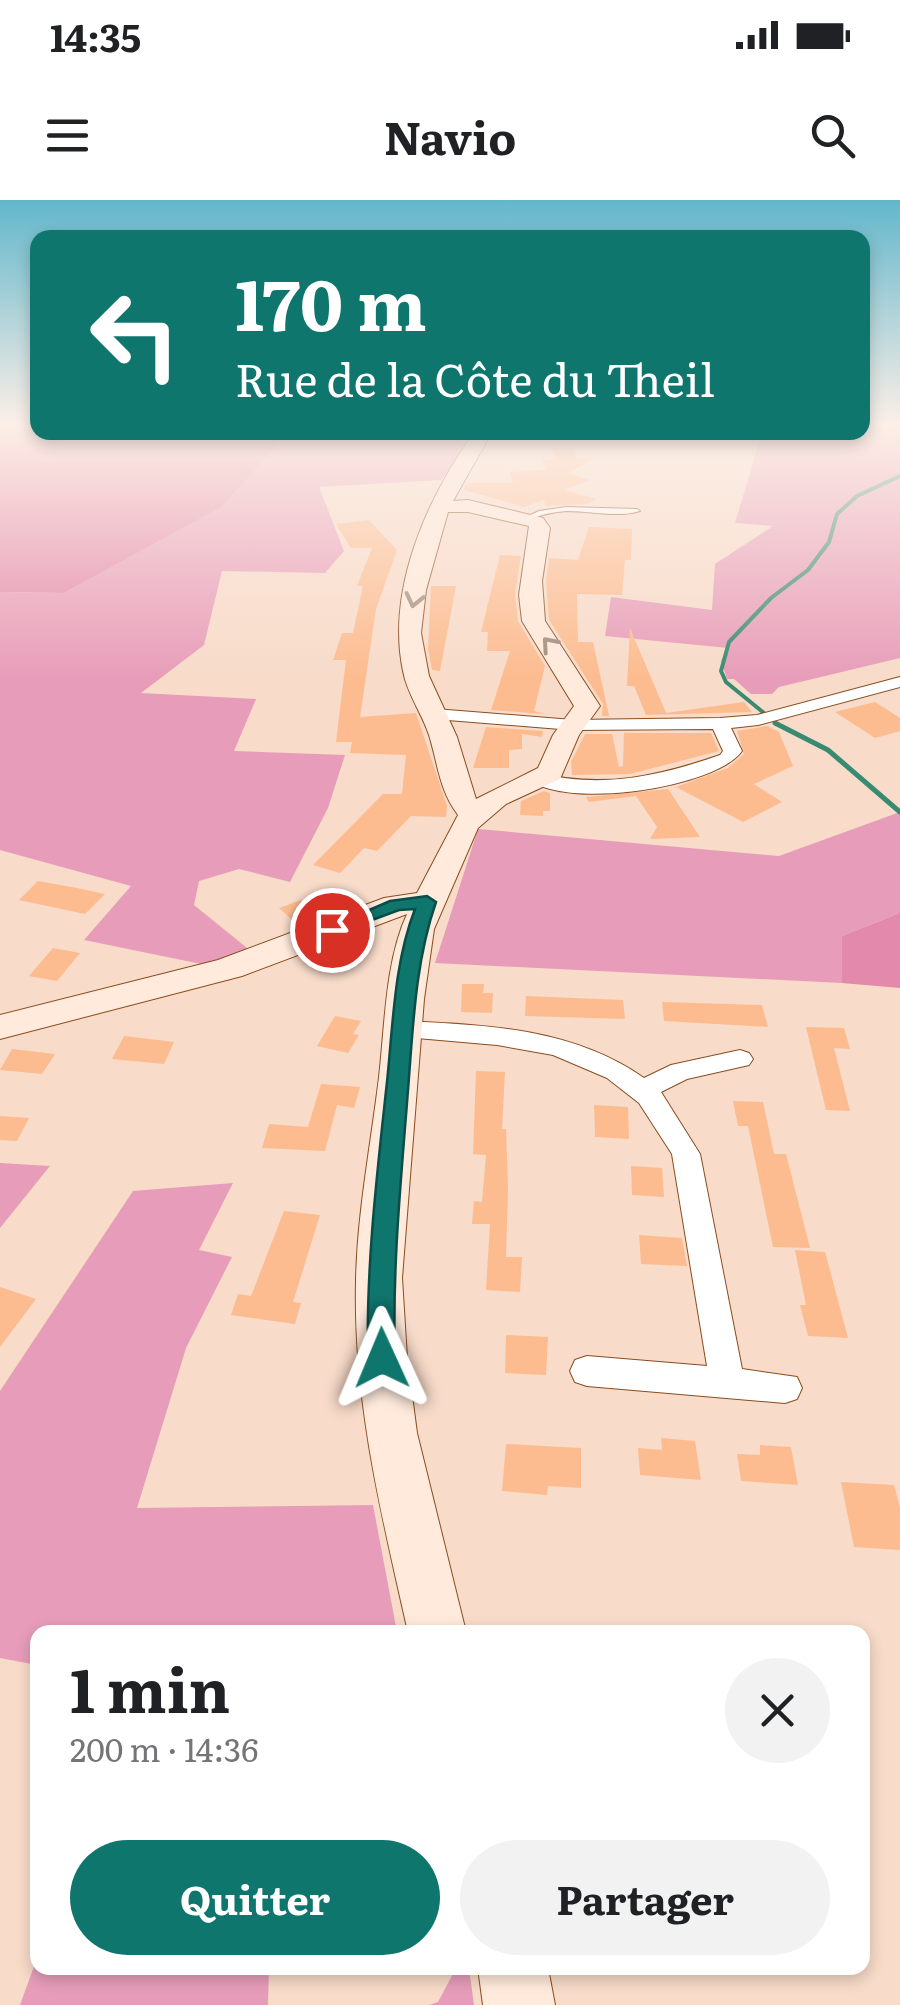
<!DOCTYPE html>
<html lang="fr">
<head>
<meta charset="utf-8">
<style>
	:root { --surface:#fff; --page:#f2f2f2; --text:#202124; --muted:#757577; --accent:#0f766e }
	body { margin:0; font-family:Literata,serif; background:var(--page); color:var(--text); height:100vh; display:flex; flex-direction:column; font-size:38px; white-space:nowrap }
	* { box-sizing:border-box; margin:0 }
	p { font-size:32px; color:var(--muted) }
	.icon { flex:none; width:55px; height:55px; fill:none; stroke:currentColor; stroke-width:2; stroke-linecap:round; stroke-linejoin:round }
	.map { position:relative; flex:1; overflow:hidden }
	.details { position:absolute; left:30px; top:1425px; width:840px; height:350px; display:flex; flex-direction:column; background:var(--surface); border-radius:20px; box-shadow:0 5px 15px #0003 }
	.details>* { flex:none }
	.guide { position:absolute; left:30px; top:30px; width:840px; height:210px; border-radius:20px; box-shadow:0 5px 15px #0003; background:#0f766e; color:#fff; overflow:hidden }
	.pin { position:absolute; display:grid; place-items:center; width:85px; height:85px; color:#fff; margin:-42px; border:5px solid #fff; border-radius:50%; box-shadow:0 2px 10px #0007 }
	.me { position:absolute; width:110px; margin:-55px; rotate:359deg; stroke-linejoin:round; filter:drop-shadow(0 0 8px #0008) }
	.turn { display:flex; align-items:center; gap:35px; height:210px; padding:0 40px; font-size:45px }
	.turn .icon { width:130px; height:130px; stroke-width:2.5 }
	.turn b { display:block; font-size:70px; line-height:85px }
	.round { display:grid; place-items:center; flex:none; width:105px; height:105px; border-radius:52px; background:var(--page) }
	.summary { display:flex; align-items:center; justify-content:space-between; height:170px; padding:0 40px }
	h1 { font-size:60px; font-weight:700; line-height:75px }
	.primary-button { display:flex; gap:20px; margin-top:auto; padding:20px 40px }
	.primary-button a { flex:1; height:115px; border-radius:60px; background:var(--accent); color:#fff; font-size:40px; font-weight:700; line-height:115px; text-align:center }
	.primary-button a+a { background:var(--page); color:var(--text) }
	.status { display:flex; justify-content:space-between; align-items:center; height:70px; padding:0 50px; background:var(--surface); direction:ltr }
	.status svg { height:28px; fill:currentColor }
	header { display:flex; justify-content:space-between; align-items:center; height:130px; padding:0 40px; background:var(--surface); font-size:45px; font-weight:700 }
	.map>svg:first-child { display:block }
</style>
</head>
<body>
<div class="status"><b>14:35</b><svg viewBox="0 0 49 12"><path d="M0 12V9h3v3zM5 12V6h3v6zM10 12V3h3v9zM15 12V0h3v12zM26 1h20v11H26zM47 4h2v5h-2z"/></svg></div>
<header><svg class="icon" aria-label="menu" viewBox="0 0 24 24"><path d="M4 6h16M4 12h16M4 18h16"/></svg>Navio<svg class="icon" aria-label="search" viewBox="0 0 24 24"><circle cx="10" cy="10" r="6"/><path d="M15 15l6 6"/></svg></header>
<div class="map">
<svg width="900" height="1805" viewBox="0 0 900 1805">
	<rect width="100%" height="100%" fill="#f8dbc9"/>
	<g fill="#e79db9">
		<path d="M 863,226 L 900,226 L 900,458 L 779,487 L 772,494 L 751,494 L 734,479 L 727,479 L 721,461 L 728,448 L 605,436 L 611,397 L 712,410 L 715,364 L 773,326 L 735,323 L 762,233 L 862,232 Z"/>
		<path d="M 451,232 L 450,237 L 472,238 L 441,280 L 319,287 L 344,351 L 325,373 L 222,371 L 204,445 L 141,493 L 256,499 L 234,551 L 345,555 L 328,608 L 290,682 L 239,669 L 199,681 L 194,705 L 252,752 L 211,766 L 84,740 L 131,686 L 0,650 L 0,392 L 64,393 L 220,307 L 279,243 L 283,233 Z"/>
		<path d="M 900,612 L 900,713 L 842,736 L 842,783 L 435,763 L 478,629 L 779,656 Z"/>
		<path d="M 0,963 L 50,966 L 0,1028 Z"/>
		<path d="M 233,983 L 199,1050 L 232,1057 L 186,1148 L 137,1308 L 373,1305 L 397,1432 L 38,1432 L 37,1465 L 0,1458 L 0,1191 L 133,991 Z"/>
		<path d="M 37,1758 L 38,1768 L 269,1768 L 268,1805 L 20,1805 Z"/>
		<path d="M 456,1768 L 469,1768 L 474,1805 L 429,1805 L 438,1802 Z"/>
	</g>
	<g fill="#e389ac">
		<path d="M 0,226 L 37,226 L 38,232 L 283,233 L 279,243 L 221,307 L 64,393 L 0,392 Z"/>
		<path d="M 900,713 L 900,788 L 842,783 L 842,736 Z"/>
	</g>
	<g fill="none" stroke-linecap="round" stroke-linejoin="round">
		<path stroke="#388a71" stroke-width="4" d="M 764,513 L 726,482 L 721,471 L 729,442 L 771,398 L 808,370 L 829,342 L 837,314 L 857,296 L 900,276"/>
		<path stroke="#388a71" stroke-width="5" d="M 775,523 L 828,550 L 900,612"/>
	</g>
	<g fill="#fcbc90">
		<path d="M 573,247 L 578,259 L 593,259 L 568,273 L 590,280 L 564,290 L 597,299 L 587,304 L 547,306 L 543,300 L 524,307 L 464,290 L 467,283 L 513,283 L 510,272 L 546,270 L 542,260 L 556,259 L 551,248 Z"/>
		<path d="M 369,320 L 397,350 L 376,409 L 360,517 L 416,513 L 447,606 L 446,617 L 411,616 L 377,651 L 364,648 L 340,673 L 313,665 L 383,594 L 402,594 L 406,555 L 350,553 L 352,542 L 336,542 L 346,460 L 333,460 L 342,433 L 353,433 L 363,386 L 357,386 L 372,348 L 351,348 L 336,324 Z"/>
		<path d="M 589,327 L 632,329 L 631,360 L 625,360 L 622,395 L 577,394 L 578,442 L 593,442 L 609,516 L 602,516 L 603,504 L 549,420 L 546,381 L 549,358 L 578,360 Z"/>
		<path d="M 500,355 L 521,356 L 515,394 L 518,421 L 545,466 L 534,511 L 545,514 L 491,510 L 510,451 L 487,451 L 488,432 L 481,432 Z"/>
		<path d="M 431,386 L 456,386 L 440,471 L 432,470 L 428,449 Z"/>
		<path d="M 630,428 L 666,513 L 744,502 L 752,512 L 646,515 L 634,486 L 627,486 Z"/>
		<path d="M 875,502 L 900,518 L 900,531 L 875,538 L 835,512 Z"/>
		<path d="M 767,526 L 779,532 L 793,566 L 754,584 L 782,602 L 743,622 L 676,587 L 728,568 L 744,554 L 737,531 Z"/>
		<path d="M 486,527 L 543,531 L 542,537 L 522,534 L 522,549 L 509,550 L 509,568 L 473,568 Z"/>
		<path d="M 624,533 L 711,533 L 719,551 L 630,574 L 572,575 L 571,562 L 585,534 L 612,534 L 619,567 L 623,566 Z"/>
		<path d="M 668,589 L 700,637 L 650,639 L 657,627 L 636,596 L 589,602 L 586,597 Z"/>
		<path d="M 544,591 L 550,593 L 550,611 L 543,611 L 543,616 L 520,615 L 521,601 Z"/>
		<path d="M 38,681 L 77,688 L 105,694 L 85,714 L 19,700 Z"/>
		<path d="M 301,700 L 319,716 L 298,725 L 279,708 Z"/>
		<path d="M 53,748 L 80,753 L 57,781 L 29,776 Z"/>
		<path d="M 462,784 L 484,784 L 483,793 L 493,793 L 492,813 L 461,812 Z"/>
		<path d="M 526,796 L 623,800 L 625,819 L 525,816 Z"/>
		<path d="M 662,802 L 762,805 L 768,827 L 664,821 Z"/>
		<path d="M 335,816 L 361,821 L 353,834 L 359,835 L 348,853 L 317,846 Z"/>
		<path d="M 806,827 L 844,828 L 850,849 L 834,848 L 850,911 L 826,910 Z"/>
		<path d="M 124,836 L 174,842 L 164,864 L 112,859 Z"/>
		<path d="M 12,849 L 55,854 L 42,874 L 0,870 Z"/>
		<path d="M 476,871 L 505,872 L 502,929 L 506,929 L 508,989 L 506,1057 L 522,1057 L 520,1092 L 486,1090 L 490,1024 L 472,1024 L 474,1001 L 482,1002 L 486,955 L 473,954 Z"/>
		<path d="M 321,884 L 360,887 L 354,908 L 337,905 L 325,951 L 262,948 L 269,924 L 308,927 Z"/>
		<path d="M 733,901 L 763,902 L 774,954 L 786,954 L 810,1048 L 773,1047 L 748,926 L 738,926 Z"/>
		<path d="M 594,905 L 628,907 L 629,939 L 595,937 Z"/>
		<path d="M 0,916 L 29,918 L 17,941 L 0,940 Z"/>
		<path d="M 631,966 L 662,968 L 664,997 L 632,995 Z"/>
		<path d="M 284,1011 L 320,1015 L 293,1102 L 301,1103 L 295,1124 L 231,1115 L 238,1094 L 251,1096 Z"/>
		<path d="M 639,1035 L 682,1038 L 687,1066 L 641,1064 Z"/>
		<path d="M 795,1050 L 825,1052 L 848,1138 L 808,1136 L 800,1105 L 806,1105 Z"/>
		<path d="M 0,1087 L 36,1099 L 0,1147 Z"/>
		<path d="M 506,1135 L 548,1137 L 546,1175 L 505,1173 Z"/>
		<path d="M 661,1238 L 695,1241 L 701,1280 L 640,1275 L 638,1248 L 662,1250 Z"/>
		<path d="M 506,1244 L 581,1248 L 581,1288 L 548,1286 L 547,1295 L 502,1291 Z"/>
		<path d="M 760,1245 L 791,1247 L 798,1285 L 741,1281 L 737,1254 L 760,1255 Z"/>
		<path d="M 841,1282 L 894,1285 L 900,1308 L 900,1350 L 854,1347 Z"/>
	</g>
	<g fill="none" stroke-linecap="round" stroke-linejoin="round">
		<g stroke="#894d1e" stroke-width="2">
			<path id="lane" d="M 566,307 L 637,309 L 640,311 C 618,318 591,311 567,311 C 552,312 540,315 527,320 L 524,318 L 539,311 Z"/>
		</g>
		<g stroke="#894d1e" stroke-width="2">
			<g id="street">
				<path d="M 900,477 L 900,487 L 758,525 L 731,528 L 742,551 C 716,588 565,610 529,579 L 539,573 C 603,589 659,576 720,555 L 723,551 L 713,529 L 573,530 L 435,519 L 426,514 L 435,509 L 573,520 L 720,518 L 757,515 Z"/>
				<path d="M 403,821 C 487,825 573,828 644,878 L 671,865 L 740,850 L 749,853 L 753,859 L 749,865 L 687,879 L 661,892 L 700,954 L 742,1169 L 797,1177 L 802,1188 L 797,1199 L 785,1203 L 587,1186 L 575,1182 L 570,1171 L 575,1160 L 587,1156 L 707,1166 L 672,954 L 639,903 L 607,878 L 553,855 L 497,845 L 394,836 L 390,830 Z"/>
			</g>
		</g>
		<g stroke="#894d1e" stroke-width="2">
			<g id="secondary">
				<path d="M 475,232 L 492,232 L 453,301 L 468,300 L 543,318 L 550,328 L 542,381 L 545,421 L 600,506 L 579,535 L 560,579 L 506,604 L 478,628 L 434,729 L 424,799 L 402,1078 L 407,1158 L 417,1233 L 466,1432 L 408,1432 C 382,1317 353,1201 356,1081 C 357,1014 371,944 379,877 C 385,825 385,762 407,714 L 242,776 L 0,839 L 0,815 L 218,760 L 384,698 L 417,693 L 458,615 C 439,590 438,564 429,535 C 422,513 407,494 403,471 C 386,391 427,296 475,232 ZM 448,312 L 468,312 L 529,326 L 519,395 L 522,421 L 574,506 L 553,535 L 538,568 L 476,599 L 457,537 L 429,476 L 421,433 L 426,390 Z"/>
				<path d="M 478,1768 L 548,1768 L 555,1805 L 483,1805 Z"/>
			</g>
		</g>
		<use href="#lane" fill="#fff" fill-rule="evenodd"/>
		<use href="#street" fill="#fff" fill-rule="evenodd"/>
		<use href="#secondary" fill="#ffeadb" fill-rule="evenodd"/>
	</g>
	<defs><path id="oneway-chevron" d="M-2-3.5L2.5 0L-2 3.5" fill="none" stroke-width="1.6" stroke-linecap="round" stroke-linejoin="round" transform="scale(2.5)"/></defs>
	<g stroke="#a38c7b">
		<use href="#oneway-chevron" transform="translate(414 400) rotate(103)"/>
		<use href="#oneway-chevron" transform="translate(549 444) rotate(-131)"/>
	</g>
	<linearGradient id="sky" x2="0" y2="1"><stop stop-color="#62b7cb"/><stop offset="0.47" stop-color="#fcefe7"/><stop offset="1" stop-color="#fcefe7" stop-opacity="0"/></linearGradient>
	<rect width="900" height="478" fill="url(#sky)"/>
	<path fill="#0f766e" stroke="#0a4d48" stroke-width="2.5" d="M 427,696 L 436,702 C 415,762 413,828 408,890 C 401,980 392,1068 395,1158 L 391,1166 L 382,1170 L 372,1166 L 368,1158 C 366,1065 377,974 387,882 C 393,825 394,763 415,709 L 399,710 L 332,735 L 323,730 L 390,701 Z"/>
</svg>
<div class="pin" style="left:332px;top:730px;background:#d93025"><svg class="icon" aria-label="arrive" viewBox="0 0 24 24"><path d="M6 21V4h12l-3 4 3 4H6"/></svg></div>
<svg class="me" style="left:382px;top:1158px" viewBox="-20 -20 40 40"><path d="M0-17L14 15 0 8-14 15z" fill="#0f766e" stroke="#fff" stroke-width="4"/></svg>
<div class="guide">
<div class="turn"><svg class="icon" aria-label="left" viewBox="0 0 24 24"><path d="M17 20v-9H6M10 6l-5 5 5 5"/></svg><div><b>170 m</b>Rue de la Côte du Theil</div></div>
</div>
<section class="details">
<div class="summary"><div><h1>1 min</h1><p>200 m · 14:36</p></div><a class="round"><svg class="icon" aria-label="close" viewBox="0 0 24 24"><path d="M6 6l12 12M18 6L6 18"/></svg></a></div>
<div class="primary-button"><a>Quitter</a><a>Partager</a></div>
</section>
</div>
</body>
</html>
